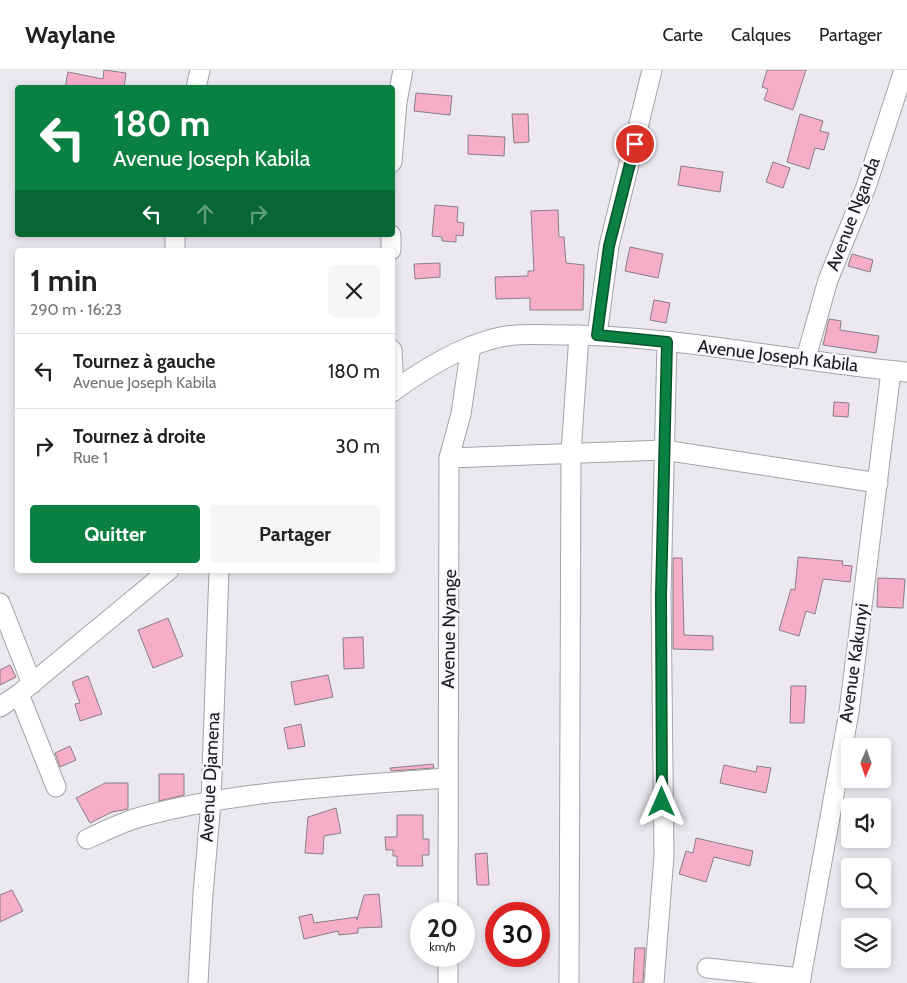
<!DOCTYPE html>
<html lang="fr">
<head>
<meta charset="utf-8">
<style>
	:root { --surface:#fff; --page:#f6f6f6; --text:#222; --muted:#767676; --line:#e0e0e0; --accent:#0b8043 }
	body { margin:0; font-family:Cabin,sans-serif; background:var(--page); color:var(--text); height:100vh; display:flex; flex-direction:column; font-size:19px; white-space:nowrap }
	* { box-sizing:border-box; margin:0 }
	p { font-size:16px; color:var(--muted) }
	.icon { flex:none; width:28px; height:28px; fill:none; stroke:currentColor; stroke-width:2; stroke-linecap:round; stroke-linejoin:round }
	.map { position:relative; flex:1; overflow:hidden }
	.sheet { position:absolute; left:15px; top:178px; width:380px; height:325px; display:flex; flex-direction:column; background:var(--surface); border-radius:5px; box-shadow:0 2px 8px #0003 }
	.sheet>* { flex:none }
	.hud { position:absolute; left:15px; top:15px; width:380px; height:152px; border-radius:5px; box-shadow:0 2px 8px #0003; background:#0b8043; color:#fff; overflow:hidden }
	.needle { width:32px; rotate:182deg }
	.tools { position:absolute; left:841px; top:668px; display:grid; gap:10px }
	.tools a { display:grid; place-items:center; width:50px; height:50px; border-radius:5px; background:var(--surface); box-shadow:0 2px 8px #0003; font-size:25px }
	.speed { position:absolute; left:410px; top:832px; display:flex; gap:10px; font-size:25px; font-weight:700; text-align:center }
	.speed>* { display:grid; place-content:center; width:65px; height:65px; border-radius:50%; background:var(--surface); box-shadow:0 2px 8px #0003; line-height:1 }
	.speed small { font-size:12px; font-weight:400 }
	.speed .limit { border:8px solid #d22; background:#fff; color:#111 }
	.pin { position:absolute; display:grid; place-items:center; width:42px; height:42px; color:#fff; margin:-21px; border:2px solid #fff; border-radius:50%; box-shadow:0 1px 5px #0007 }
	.me { position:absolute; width:55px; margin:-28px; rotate:0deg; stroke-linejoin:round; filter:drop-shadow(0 0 4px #0008) }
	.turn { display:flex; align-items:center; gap:18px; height:105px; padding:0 15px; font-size:22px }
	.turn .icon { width:65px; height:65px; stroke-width:2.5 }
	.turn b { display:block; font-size:35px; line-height:42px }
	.lanes { display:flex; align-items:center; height:48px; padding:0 15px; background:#0003; justify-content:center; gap:25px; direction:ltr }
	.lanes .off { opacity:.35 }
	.round { display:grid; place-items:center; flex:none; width:52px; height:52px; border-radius:5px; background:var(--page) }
	.summary { display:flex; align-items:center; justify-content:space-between; height:85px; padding:0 15px }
	h1 { font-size:30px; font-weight:800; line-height:38px }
	.primary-button { display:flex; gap:10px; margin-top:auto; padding:10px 15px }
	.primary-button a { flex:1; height:58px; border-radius:5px; background:var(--accent); color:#fff; font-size:20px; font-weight:800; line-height:58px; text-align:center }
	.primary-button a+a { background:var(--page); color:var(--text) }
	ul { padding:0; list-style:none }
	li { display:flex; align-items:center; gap:15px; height:75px; padding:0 15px; border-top:1px solid var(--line) }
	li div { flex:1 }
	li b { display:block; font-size:19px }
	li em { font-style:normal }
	header { display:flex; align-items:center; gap:30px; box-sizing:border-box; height:70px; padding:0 25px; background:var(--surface); border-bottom:1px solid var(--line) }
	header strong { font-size:24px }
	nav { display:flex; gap:28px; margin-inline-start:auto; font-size:18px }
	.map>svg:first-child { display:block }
</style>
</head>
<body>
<header>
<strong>Waylane</strong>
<nav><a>Carte</a><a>Calques</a><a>Partager</a></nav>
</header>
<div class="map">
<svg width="907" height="913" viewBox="0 0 907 913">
	<rect width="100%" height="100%" fill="#ece8f0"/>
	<g fill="#f6adc7" stroke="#898083">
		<path d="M 104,0 L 126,3 L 124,18 L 65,18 L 68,2 L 103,9 Z"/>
		<path d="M 767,0 L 806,0 L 793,40 L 764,30 L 768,19 L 762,17 Z"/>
		<path d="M 416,23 L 452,26 L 450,45 L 414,41 Z"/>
		<path d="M 512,44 L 528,44 L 529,72 L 514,73 Z"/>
		<path d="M 800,44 L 823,51 L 820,61 L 829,63 L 824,80 L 815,78 L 809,99 L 787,92 Z"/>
		<path d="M 468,65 L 505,67 L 504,86 L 468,84 Z"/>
		<path d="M 773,92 L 790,98 L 783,118 L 766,112 Z"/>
		<path d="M 681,96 L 723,102 L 720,122 L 678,115 Z"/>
		<path d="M 435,135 L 458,137 L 457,152 L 464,153 L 463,166 L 456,165 L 456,172 L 442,171 L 442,167 L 432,166 Z"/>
		<path d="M 558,140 L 559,167 L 564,167 L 566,193 L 584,195 L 583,240 L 530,240 L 530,228 L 496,229 L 495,207 L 528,206 L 528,201 L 534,201 L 531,141 Z"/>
		<path d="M 630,177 L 663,184 L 658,208 L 625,201 Z"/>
		<path d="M 852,184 L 873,190 L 870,202 L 848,196 Z"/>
		<path d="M 440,193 L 440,207 L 415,209 L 414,194 Z"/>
		<path d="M 654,230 L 670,233 L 666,253 L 650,250 Z"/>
		<path d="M 829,249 L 841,251 L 840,260 L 879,266 L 876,283 L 823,275 Z"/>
		<path d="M 834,332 L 849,333 L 848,347 L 833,346 Z"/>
		<path d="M 798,487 L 843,491 L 842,495 L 852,496 L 850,512 L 823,509 L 815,544 L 806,541 L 799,566 L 779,560 L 791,519 L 795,520 Z"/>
		<path d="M 673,488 L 682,488 L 684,565 L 713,566 L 713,580 L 673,579 Z"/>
		<path d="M 878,508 L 905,509 L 903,538 L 877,537 Z"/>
		<path d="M 168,548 L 183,586 L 153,598 L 138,560 Z"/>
		<path d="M 363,567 L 364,598 L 344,599 L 343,568 Z"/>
		<path d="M 10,595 L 16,607 L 0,615 L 0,600 Z"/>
		<path d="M 328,605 L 333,627 L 295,635 L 291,612 Z"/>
		<path d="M 88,606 L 102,644 L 80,651 L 75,634 L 80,633 L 72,612 Z"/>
		<path d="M 791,616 L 806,616 L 804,653 L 790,653 Z"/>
		<path d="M 301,654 L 305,676 L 288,679 L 284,658 Z"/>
		<path d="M 70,676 L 76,690 L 60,697 L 55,683 Z"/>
		<path d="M 433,694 L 434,698 L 391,701 L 390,698 Z"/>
		<path d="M 724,695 L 756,702 L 757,696 L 771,698 L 766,723 L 720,713 Z"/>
		<path d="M 159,704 L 184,704 L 184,725 L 159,731 Z"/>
		<path d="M 105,713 L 128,713 L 128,739 L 112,742 L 90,753 L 76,728 Z"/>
		<path d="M 336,738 L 341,763 L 324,766 L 323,784 L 305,783 L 308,747 Z"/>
		<path d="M 397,745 L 423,745 L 423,769 L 429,769 L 429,785 L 422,785 L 423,796 L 397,796 L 397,786 L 393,786 L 393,780 L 386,780 L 385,767 L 397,767 Z"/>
		<path d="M 696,768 L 753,781 L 750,796 L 714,787 L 706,812 L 679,804 L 686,781 L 693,783 Z"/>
		<path d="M 487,783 L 489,815 L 477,815 L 475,784 Z"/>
		<path d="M 12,820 L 23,841 L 0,852 L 0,825 Z"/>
		<path d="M 379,824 L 382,857 L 358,858 L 358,863 L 339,865 L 338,861 L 304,869 L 299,847 L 312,844 L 314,853 L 357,847 L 357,850 L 364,825 Z"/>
		<path d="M 635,878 L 645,878 L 643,913 L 633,913 Z"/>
	</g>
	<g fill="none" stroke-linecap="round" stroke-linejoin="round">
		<g stroke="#a6a2a9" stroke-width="21">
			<g id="minor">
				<path d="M 196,18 L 200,0"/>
				<path d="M 392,92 L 397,32 L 403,0"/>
				<path d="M 391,165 L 391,180"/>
				<path d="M 175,180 L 175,165"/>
				<path d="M 597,265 L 609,176 L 652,0"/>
				<path d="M 392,280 L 394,321"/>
				<path d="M 806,288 L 828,210 L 866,117 L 904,0"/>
				<path d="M 392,322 C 421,301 454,280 489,270 C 513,262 542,265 568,265 C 682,266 794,292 907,302"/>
				<path d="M 449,388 L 664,380 L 878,413"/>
				<path d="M 0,533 L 32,614"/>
				<path d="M 19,624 L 56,717"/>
				<path d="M 0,637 L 19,624 L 169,500"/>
				<path d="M 87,769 C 105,761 124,751 144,746 C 242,720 346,716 447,708"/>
				<path d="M 448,844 L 449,388 L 461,344 L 471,276"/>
				<path d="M 448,886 L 448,913"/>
				<path d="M 707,898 L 801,908"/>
				<path d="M 198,913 L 203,824 L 211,732 L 219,500"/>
				<path d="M 569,913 L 571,383 L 579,265"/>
				<path d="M 654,913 L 664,786 L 661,525 L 667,272"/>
				<path d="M 800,913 L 849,642 L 891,301"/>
			</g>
		</g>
		<use href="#minor" stroke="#fff" stroke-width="19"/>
	</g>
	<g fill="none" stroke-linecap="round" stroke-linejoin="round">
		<g stroke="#07532c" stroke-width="12">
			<path id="route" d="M 635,74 L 609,176 L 597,265 L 667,272 L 661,526 L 662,732"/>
		</g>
		<use href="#route" stroke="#0b8043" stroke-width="9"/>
	</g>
	<g text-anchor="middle" stroke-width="4.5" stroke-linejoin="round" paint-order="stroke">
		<g font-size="18" fill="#1c1b1d" stroke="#faf6fd">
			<text transform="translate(853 144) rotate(-69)" y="6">Avenue Nganda</text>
			<text transform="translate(778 286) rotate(7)" y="6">Avenue Joseph Kabila</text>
			<text transform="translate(449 559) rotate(-89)" y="6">Avenue Nyange</text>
			<text transform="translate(854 593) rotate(-82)" y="6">Avenue Kakunyi</text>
			<text transform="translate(210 707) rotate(-87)" y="6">Avenue Djamena</text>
		</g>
	</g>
</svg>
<div class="tools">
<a><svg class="needle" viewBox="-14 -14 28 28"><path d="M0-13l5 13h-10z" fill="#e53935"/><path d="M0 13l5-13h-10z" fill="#767676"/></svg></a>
<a><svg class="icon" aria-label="sound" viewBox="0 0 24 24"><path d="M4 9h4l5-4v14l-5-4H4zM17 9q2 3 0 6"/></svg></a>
<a><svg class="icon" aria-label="search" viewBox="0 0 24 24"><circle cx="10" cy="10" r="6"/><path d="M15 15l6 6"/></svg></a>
<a><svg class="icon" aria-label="layers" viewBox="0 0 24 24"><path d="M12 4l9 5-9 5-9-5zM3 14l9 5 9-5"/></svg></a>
</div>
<div class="speed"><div>20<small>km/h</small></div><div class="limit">30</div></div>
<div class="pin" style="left:635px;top:74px;background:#d93025"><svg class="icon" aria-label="arrive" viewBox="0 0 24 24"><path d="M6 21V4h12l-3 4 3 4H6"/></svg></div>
<svg class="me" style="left:662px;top:732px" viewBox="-20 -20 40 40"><path d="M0-17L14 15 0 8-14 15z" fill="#0b8043" stroke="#fff" stroke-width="4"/></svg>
<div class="hud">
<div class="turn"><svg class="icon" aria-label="left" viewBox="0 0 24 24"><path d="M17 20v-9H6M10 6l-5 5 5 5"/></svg><div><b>180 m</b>Avenue Joseph Kabila</div></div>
<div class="lanes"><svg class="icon" aria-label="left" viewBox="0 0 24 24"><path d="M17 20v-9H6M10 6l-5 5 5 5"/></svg><svg class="icon off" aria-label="ahead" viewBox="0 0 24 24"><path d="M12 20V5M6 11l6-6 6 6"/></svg><svg class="icon off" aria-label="right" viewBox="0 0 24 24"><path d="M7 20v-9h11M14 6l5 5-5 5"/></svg></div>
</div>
<section class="sheet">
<div class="summary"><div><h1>1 min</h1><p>290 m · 16:23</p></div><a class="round"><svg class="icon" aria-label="close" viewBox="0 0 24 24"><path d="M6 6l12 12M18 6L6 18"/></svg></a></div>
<ul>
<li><svg class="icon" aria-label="left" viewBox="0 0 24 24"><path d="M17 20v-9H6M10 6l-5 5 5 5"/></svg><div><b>Tournez à gauche</b><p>Avenue Joseph Kabila</p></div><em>180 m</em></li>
<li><svg class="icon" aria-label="right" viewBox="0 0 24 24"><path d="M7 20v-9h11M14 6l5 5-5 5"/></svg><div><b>Tournez à droite</b><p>Rue 1</p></div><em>30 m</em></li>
</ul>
<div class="primary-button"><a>Quitter</a><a>Partager</a></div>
</section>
</div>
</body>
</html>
